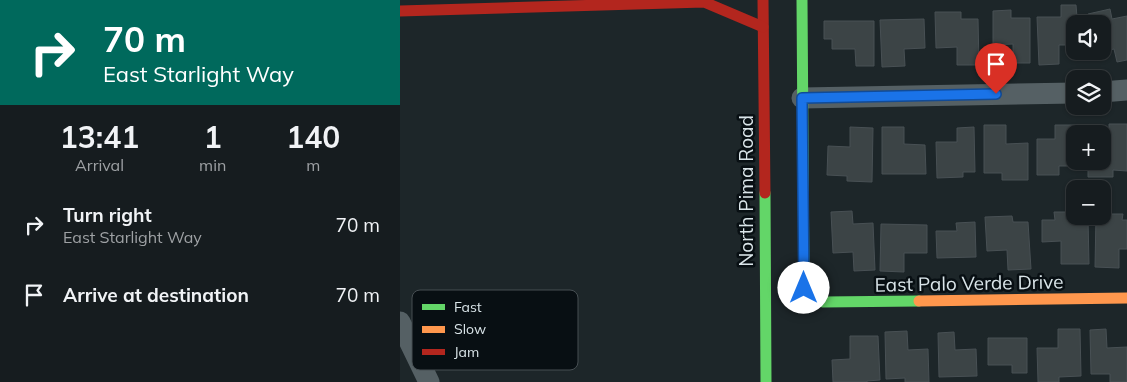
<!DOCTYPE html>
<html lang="en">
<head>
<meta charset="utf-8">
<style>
	:root { --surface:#161c1f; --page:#1f2528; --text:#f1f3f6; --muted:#9ea1a4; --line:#353a3d }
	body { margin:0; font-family:Mulish,sans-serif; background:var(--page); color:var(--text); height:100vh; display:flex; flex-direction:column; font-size:19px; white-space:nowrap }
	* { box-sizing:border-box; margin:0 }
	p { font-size:16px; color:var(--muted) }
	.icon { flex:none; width:28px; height:28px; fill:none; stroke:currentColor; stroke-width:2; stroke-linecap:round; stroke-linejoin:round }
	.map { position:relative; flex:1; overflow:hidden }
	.side { display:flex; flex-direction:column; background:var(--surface); width:400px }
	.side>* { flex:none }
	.hud { background:#00695c; color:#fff; overflow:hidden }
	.fabs { position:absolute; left:666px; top:15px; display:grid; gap:10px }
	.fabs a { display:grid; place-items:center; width:45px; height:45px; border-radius:10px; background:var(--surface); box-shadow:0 1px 4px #0004,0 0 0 1px var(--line); font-size:25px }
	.pin { position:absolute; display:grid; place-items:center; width:42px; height:42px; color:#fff; margin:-51px -21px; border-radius:50% 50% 50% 0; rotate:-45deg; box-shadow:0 0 5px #0007 }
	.pin .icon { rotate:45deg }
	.me { position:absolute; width:55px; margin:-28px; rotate:0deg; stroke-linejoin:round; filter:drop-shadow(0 0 4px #0008) }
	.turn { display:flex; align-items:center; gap:18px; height:105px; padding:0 20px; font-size:22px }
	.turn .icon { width:65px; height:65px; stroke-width:2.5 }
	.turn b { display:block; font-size:35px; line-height:42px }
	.eta { display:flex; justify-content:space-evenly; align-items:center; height:85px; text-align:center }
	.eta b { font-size:30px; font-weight:700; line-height:35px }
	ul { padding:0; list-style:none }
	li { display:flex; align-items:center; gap:15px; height:70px; padding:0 20px }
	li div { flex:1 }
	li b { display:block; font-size:19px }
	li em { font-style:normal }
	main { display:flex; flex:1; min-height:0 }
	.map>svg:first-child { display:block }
</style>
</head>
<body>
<main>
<section class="side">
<div class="hud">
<div class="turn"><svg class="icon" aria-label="right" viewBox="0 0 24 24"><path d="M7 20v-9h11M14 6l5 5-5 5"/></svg><div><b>70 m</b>East Starlight Way</div></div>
</div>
<div class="eta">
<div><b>13:41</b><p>Arrival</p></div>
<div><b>1</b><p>min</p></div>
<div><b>140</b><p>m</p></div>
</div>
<ul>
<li><svg class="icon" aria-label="right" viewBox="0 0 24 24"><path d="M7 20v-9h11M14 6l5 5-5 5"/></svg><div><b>Turn right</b><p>East Starlight Way</p></div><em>70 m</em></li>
<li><svg class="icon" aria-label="arrive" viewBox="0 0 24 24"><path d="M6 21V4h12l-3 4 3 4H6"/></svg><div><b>Arrive at destination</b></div><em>70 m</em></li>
</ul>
</section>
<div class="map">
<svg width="727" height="382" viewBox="0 0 727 382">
	<rect width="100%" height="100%" fill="#1d2629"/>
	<g fill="#3c4446" stroke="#485054">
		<path d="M 661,5 L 676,5 L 677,17 L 682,17 L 683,24 L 675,24 L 675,45 L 659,45 L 659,64 L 639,65 L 637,17 L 661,17 Z"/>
		<path d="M 710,9 L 712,19 L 727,16 L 727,60 L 717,62 L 714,49 L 696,53 L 696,51 L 702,51 L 702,24 L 690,24 L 688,14 Z"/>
		<path d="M 611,10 L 611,18 L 630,18 L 630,63 L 613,63 L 613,44 L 593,45 L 593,11 Z"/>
		<path d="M 535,12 L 561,12 L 561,19 L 578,19 L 579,65 L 557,65 L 557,47 L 536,48 Z"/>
		<path d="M 524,19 L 525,48 L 504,49 L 505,66 L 482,67 L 480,20 Z"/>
		<path d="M 424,21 L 474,21 L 474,66 L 456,66 L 455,49 L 432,49 L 432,39 L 424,39 Z"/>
		<path d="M 709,124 L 727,124 L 727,171 L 713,170 L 713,177 L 688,177 L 688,161 L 702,161 L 702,141 L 709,141 Z"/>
		<path d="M 584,125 L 606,125 L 606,144 L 628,143 L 628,180 L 602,180 L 602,173 L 584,173 Z"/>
		<path d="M 655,125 L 676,125 L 676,134 L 675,134 L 676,166 L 659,166 L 659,175 L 637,175 L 637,139 L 655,139 Z"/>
		<path d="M 450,127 L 473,128 L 472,182 L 447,181 L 447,176 L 427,175 L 428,146 L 450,147 Z"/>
		<path d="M 482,127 L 504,127 L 504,144 L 525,145 L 526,174 L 482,174 Z"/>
		<path d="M 574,127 L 575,172 L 563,172 L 563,177 L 537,178 L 536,142 L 557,142 L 557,128 Z"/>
		<path d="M 452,211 L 453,224 L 473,223 L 475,270 L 454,271 L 453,252 L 433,253 L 431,212 Z"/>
		<path d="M 654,212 L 675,212 L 676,220 L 688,219 L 689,264 L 661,264 L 661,241 L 642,242 L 642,220 L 655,220 Z"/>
		<path d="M 702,214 L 723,214 L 722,220 L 727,220 L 727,249 L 719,249 L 719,268 L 695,267 L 696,216 L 702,216 Z"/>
		<path d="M 612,216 L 613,222 L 628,222 L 631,269 L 608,270 L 607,250 L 587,251 L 585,217 Z"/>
		<path d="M 575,222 L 576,257 L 537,258 L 536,231 L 557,231 L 556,223 Z"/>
		<path d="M 481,224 L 527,225 L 527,253 L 504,253 L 504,272 L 480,271 Z"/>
		<path d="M 658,329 L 680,329 L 681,376 L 659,377 L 659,382 L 638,382 L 637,348 L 658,348 Z"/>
		<path d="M 706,329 L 707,348 L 727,347 L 727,382 L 710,382 L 710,374 L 691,374 L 690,330 Z"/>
		<path d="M 507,331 L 508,350 L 528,349 L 529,382 L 505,382 L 505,378 L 486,379 L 485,332 Z"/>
		<path d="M 554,332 L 555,350 L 576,349 L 577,376 L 539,377 L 538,333 Z"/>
		<path d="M 450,336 L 478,336 L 480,380 L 467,381 L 467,382 L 433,382 L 432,360 L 450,359 Z"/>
		<path d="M 588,338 L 627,338 L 627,373 L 612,373 L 612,365 L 588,365 Z"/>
	</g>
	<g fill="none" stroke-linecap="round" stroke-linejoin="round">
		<g stroke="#556064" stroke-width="21">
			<path d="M 702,92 L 727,90"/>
			<path d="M 402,98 L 675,93"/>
			<path d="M 0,322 L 29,382"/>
		</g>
		<g stroke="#63d668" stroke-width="11">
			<path d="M 402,0 L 404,288 L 412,299 L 423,302 L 519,301"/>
			<path d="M 365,193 L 366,382"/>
		</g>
		<path stroke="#ff974d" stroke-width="11" d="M 519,301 L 727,298"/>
		<g stroke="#b3261e" stroke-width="11">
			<path d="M 363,0 L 365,193"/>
			<path d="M 0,11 L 304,2 L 363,27"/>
		</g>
	</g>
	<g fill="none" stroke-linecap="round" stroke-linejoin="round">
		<g stroke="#114b97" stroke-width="12">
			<path id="route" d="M 404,288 L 402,98 L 596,94"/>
		</g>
		<use href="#route" stroke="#1a73e8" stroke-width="9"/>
	</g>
	<g text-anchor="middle" stroke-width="5" stroke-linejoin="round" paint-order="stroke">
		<g font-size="19" fill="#dae5e9" stroke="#080f13">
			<text transform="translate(346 191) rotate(-90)" y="7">North Pima Road</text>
			<text transform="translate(569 283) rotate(-1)" y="7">East Palo Verde Drive</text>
		</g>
	</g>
	<rect x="12" y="290" width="166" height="80" rx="8" fill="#080f13" stroke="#474f53" stroke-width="1"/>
	<rect x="22" y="304" width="23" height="6" fill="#63d668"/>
	<rect x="22" y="326" width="23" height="7" fill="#ff974d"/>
	<rect x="22" y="349" width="23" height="6" fill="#b3261e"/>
	<g font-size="14" fill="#dae5e9">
		<text x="54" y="312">Fast</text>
		<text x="54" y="334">Slow</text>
		<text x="54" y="357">Jam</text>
	</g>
</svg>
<div class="fabs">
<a><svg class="icon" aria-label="sound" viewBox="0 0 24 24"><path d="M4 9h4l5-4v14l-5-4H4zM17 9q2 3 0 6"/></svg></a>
<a><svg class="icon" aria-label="layers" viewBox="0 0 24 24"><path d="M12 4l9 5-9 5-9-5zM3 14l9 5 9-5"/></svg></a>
<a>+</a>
<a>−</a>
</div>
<div class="pin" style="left:596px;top:94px;background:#d93025"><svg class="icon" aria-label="arrive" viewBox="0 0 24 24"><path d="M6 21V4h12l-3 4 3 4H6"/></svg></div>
<svg class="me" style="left:404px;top:288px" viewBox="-20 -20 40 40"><circle r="19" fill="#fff"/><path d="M0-13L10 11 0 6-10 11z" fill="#1a73e8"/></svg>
</div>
</main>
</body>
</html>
